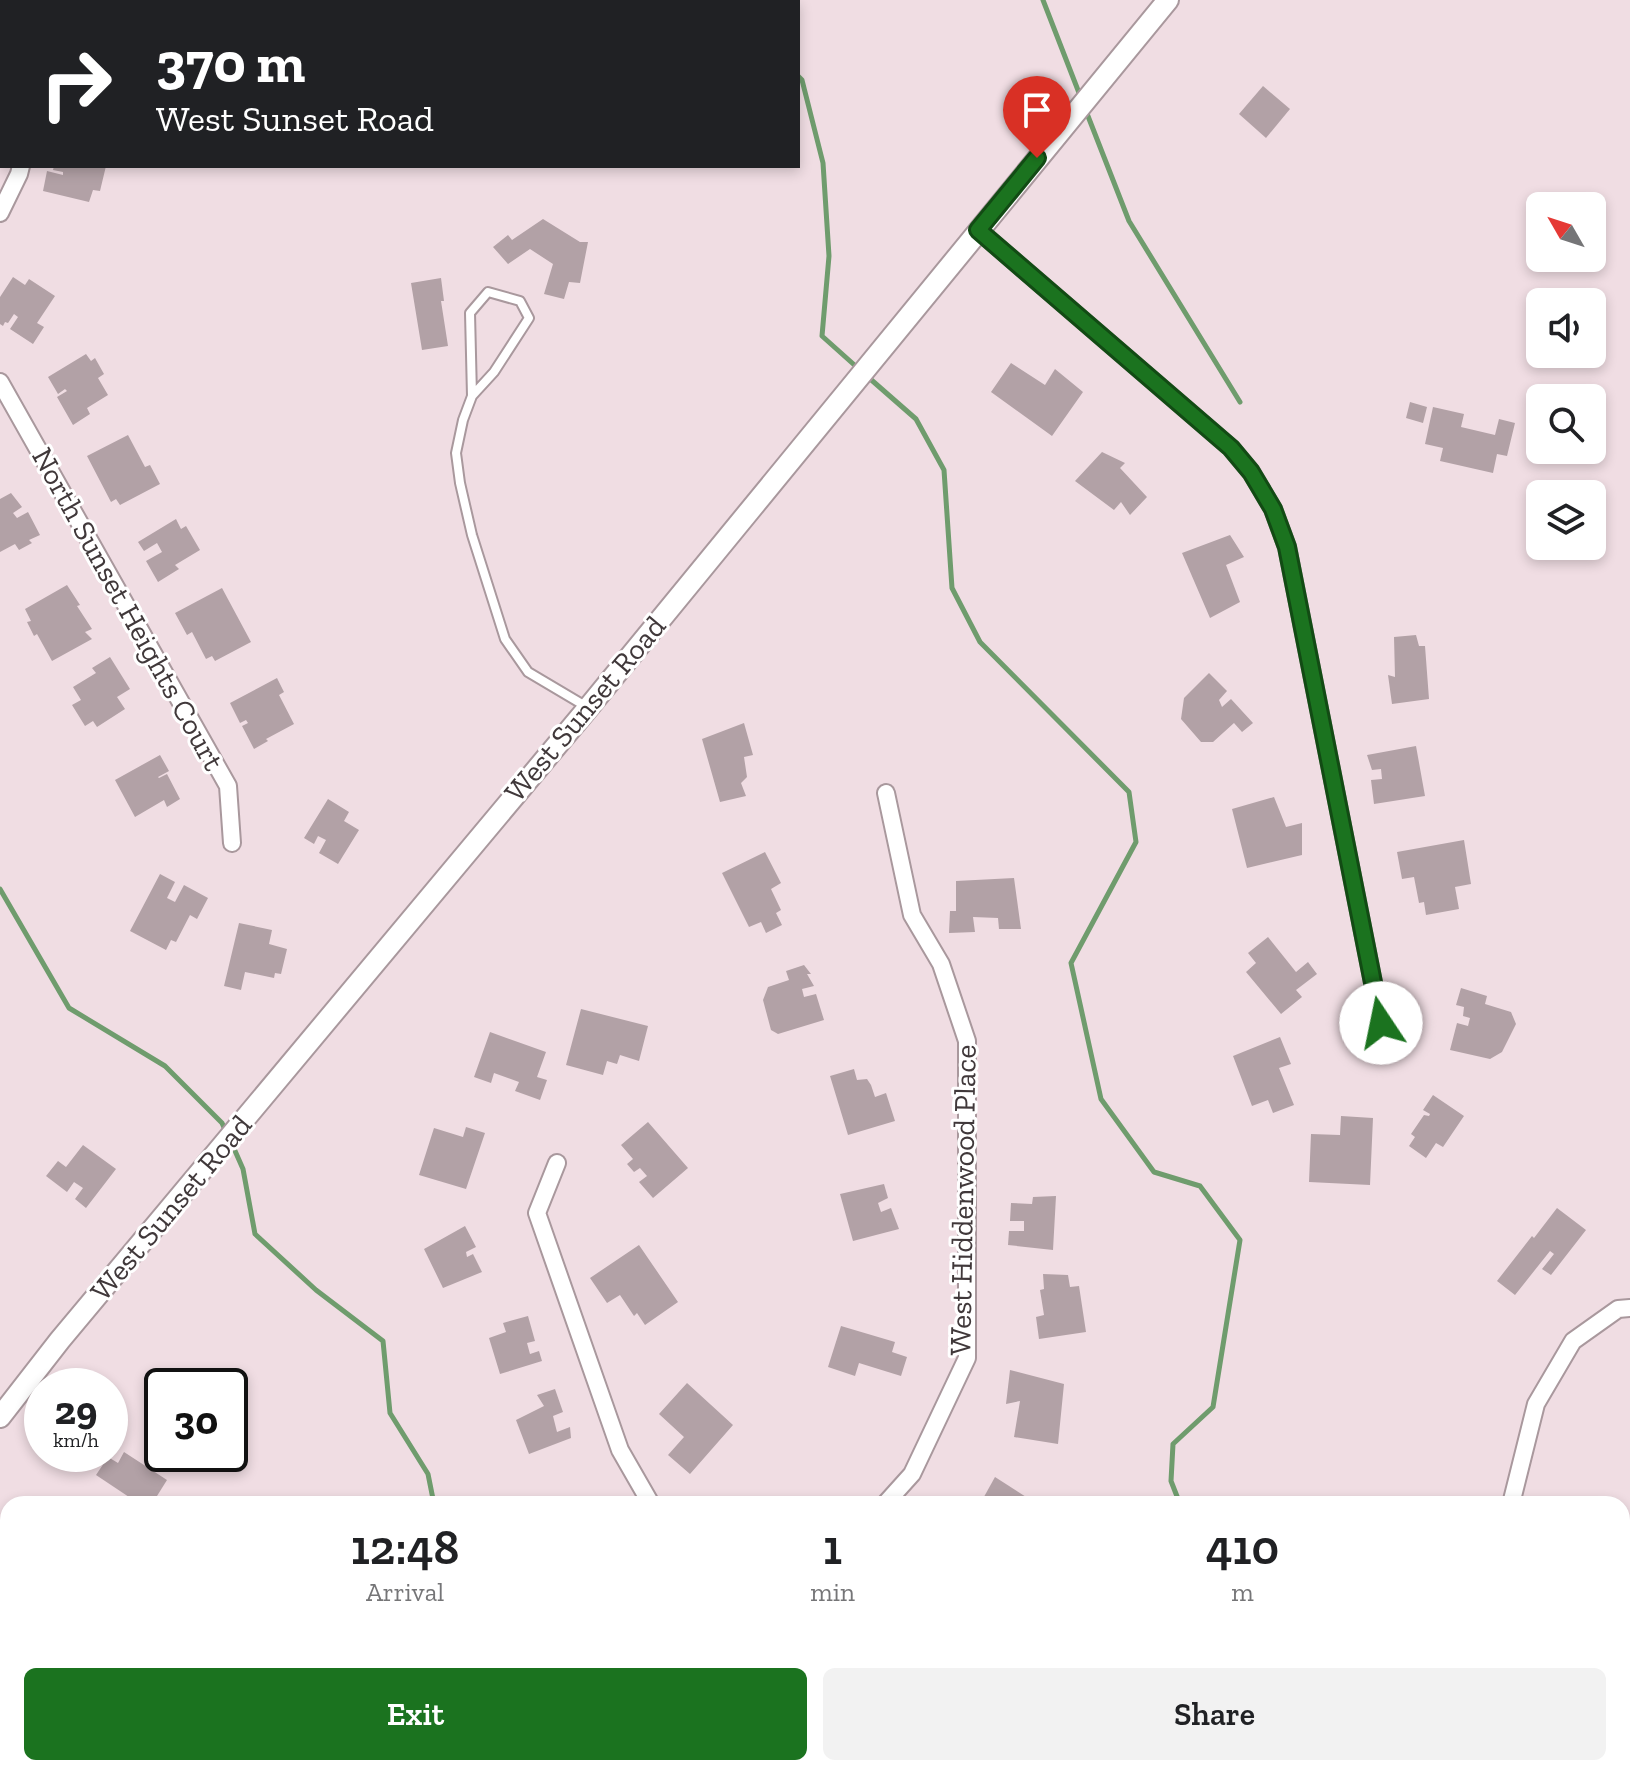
<!DOCTYPE html>
<html lang="en">
<head>
<meta charset="utf-8">
<style>
	:root { --surface:#fff; --page:#f2f2f2; --text:#202124; --muted:#757577; --accent:#1b731f }
	body { margin:0; font-family:"Zilla Slab",serif; background:var(--page); color:var(--text); height:100vh; display:flex; flex-direction:column; font-size:30px; white-space:nowrap }
	* { box-sizing:border-box; margin:0 }
	p { font-size:26px; color:var(--muted) }
	.icon { flex:none; width:44px; height:44px; fill:none; stroke:currentColor; stroke-width:2; stroke-linecap:round; stroke-linejoin:round }
	.map { position:relative; flex:1; overflow:hidden }
	.drawer { position:absolute; left:0px; top:1496px; width:1630px; height:280px; display:flex; flex-direction:column; background:var(--surface); border-radius:24px 24px 0 0; box-shadow:0 4px 12px #0003 }
	.drawer>* { flex:none }
	.top-card { position:absolute; left:0px; top:0px; width:800px; height:168px; box-shadow:0 4px 12px #0003; background:#202124; color:#fff; overflow:hidden }
	.needle { width:52px; rotate:309deg }
	.fabs { position:absolute; left:1526px; top:192px; display:grid; gap:16px }
	.fabs a { display:grid; place-items:center; width:80px; height:80px; border-radius:12px; background:var(--surface); box-shadow:0 4px 12px #0003; font-size:40px }
	.speed { position:absolute; left:24px; top:1368px; display:flex; gap:16px; font-size:40px; font-weight:700; text-align:center }
	.speed>* { display:grid; place-content:center; width:104px; height:104px; border-radius:50%; background:var(--surface); box-shadow:0 4px 12px #0003; line-height:1 }
	.speed small { font-size:20px; font-weight:400 }
	.speed .limit { border:4px solid #111; border-radius:12px; background:#fff; color:#111 }
	.pin { position:absolute; display:grid; place-items:center; width:68px; height:68px; color:#fff; margin:-82px -34px; border-radius:50% 50% 50% 0; rotate:-45deg; box-shadow:0 0 8px #0007 }
	.pin .icon { rotate:45deg }
	.me { position:absolute; width:88px; margin:-44px; rotate:349deg; stroke-linejoin:round; filter:drop-shadow(0 0 6px #0008) }
	.turn { display:flex; align-items:center; gap:28px; height:168px; padding:0 24px; font-size:36px }
	.turn .icon { width:104px; height:104px; stroke-width:2.5 }
	.turn b { display:block; font-size:56px; line-height:68px }
	.eta { display:flex; justify-content:space-evenly; align-items:center; height:136px; text-align:center }
	.eta b { font-size:48px; font-weight:600; line-height:56px }
	.primary-button { display:flex; gap:16px; margin-top:auto; padding:16px 24px }
	.primary-button a { flex:1; height:92px; border-radius:12px; background:var(--accent); color:#fff; font-size:32px; font-weight:600; line-height:92px; text-align:center }
	.primary-button a+a { background:var(--page); color:var(--text) }
	.map>svg:first-child { display:block }
</style>
</head>
<body>
<div class="map">
<svg width="1630" height="1776" viewBox="0 0 1630 1776">
	<rect width="100%" height="100%" fill="#f0dde3"/>
	<g fill="none" stroke-linecap="round" stroke-linejoin="round">
		<g stroke="#6f9c6d" stroke-width="5">
			<path d="M 734,0 L 735,2"/>
			<path d="M 1043,0 L 1081,98"/>
			<path d="M 798,76 L 802,80 L 823,163 L 829,256 L 822,336 L 860,370"/>
			<path d="M 1086,111 L 1129,221 L 1240,402"/>
			<path d="M 868,377 L 916,419 L 944,470 L 952,588 L 980,642 L 1129,792 L 1136,842 L 1071,963 L 1101,1099 L 1154,1172 L 1200,1186 L 1240,1240 L 1213,1407 L 1173,1444 L 1171,1481 L 1180,1504"/>
			<path d="M 0,889 L 69,1008 L 165,1066 L 222,1123 L 226,1132"/>
			<path d="M 232,1144 L 243,1169 L 255,1234 L 316,1290 L 383,1341 L 390,1413 L 428,1474 L 434,1504"/>
			<path d="M 542,1768 L 544,1776"/>
			<path d="M 1342,1768 L 1343,1776"/>
		</g>
	</g>
	<g fill="#b2a1a6">
		<path d="M 1263,86 L 1290,109 L 1266,138 L 1239,114 Z"/>
		<path d="M 54,166 L 106,166 L 100,191 L 93,190 L 89,202 L 43,191 L 47,171 L 63,175 L 63,172 L 53,170 Z"/>
		<path d="M 543,219 L 580,242 L 588,242 L 580,283 L 569,282 L 564,299 L 544,294 L 553,264 L 530,249 L 508,264 L 493,247 L 508,235 L 512,240 Z"/>
		<path d="M 13,277 L 25,285 L 29,279 L 55,296 L 37,323 L 44,327 L 33,344 L 10,329 L 18,317 L 14,314 L 8,323 L 5,322 L 3,326 L 0,324 L 0,297 Z"/>
		<path d="M 441,278 L 444,301 L 441,301 L 448,346 L 422,350 L 411,283 Z"/>
		<path d="M 86,354 L 91,361 L 95,358 L 104,374 L 98,378 L 108,395 L 87,408 L 90,414 L 73,425 L 57,397 L 67,391 L 65,389 L 58,394 L 48,377 Z"/>
		<path d="M 1011,363 L 1045,385 L 1055,369 L 1083,392 L 1052,436 L 991,392 Z"/>
		<path d="M 1410,402 L 1427,407 L 1423,423 L 1406,418 Z"/>
		<path d="M 1433,407 L 1464,414 L 1461,427 L 1495,435 L 1499,419 L 1515,423 L 1507,456 L 1497,454 L 1493,473 L 1440,461 L 1443,448 L 1425,444 Z"/>
		<path d="M 128,435 L 145,467 L 150,465 L 160,484 L 120,505 L 116,499 L 111,502 L 87,456 Z"/>
		<path d="M 1102,452 L 1125,463 L 1120,468 L 1147,497 L 1130,515 L 1121,502 L 1114,510 L 1075,481 Z"/>
		<path d="M 11,493 L 22,507 L 13,513 L 17,518 L 28,512 L 40,535 L 29,540 L 32,543 L 19,550 L 15,544 L 0,552 L 0,499 Z"/>
		<path d="M 176,519 L 181,529 L 186,526 L 200,550 L 175,565 L 179,569 L 158,582 L 146,561 L 162,552 L 157,543 L 144,551 L 138,542 Z"/>
		<path d="M 1230,535 L 1244,557 L 1226,565 L 1240,602 L 1210,618 L 1182,553 Z"/>
		<path d="M 67,585 L 80,605 L 77,606 L 92,629 L 85,632 L 92,639 L 52,661 L 37,634 L 34,636 L 27,622 L 31,621 L 25,609 Z"/>
		<path d="M 222,588 L 251,642 L 215,661 L 212,656 L 206,659 L 192,632 L 187,635 L 175,613 Z"/>
		<path d="M 1416,635 L 1419,646 L 1425,646 L 1429,699 L 1392,704 L 1388,675 L 1395,677 L 1394,637 Z"/>
		<path d="M 110,657 L 130,689 L 117,697 L 125,709 L 97,727 L 93,721 L 85,726 L 72,705 L 81,700 L 73,687 L 96,673 L 92,668 Z"/>
		<path d="M 1209,673 L 1227,691 L 1219,700 L 1222,707 L 1231,699 L 1253,723 L 1242,732 L 1234,723 L 1213,742 L 1201,742 L 1181,719 L 1184,698 Z"/>
		<path d="M 277,678 L 284,692 L 279,695 L 294,724 L 266,739 L 268,741 L 254,749 L 242,726 L 248,723 L 246,720 L 240,723 L 230,703 Z"/>
		<path d="M 744,723 L 753,755 L 744,757 L 747,777 L 741,783 L 746,796 L 720,802 L 702,739 Z"/>
		<path d="M 1416,746 L 1425,796 L 1374,804 L 1371,780 L 1382,779 L 1381,769 L 1372,770 L 1367,755 Z"/>
		<path d="M 160,755 L 169,771 L 158,777 L 159,778 L 167,774 L 180,799 L 167,807 L 164,800 L 135,817 L 115,780 Z"/>
		<path d="M 1274,797 L 1286,827 L 1302,823 L 1302,855 L 1247,868 L 1232,809 Z"/>
		<path d="M 328,799 L 349,812 L 344,821 L 359,830 L 338,864 L 319,853 L 326,840 L 318,836 L 314,844 L 304,838 Z"/>
		<path d="M 1464,840 L 1471,884 L 1455,887 L 1459,909 L 1426,915 L 1424,902 L 1419,903 L 1414,877 L 1402,879 L 1397,852 Z"/>
		<path d="M 765,852 L 781,883 L 771,889 L 781,910 L 776,913 L 782,925 L 766,933 L 761,922 L 749,927 L 722,873 Z"/>
		<path d="M 160,874 L 175,882 L 167,898 L 175,902 L 184,885 L 208,898 L 197,919 L 190,915 L 176,942 L 171,940 L 166,950 L 130,931 Z"/>
		<path d="M 1014,878 L 1021,929 L 999,929 L 998,918 L 973,917 L 975,932 L 949,933 L 950,911 L 956,911 L 956,881 Z"/>
		<path d="M 239,923 L 272,930 L 269,944 L 287,949 L 281,974 L 275,973 L 274,978 L 245,972 L 241,990 L 224,986 Z"/>
		<path d="M 1268,937 L 1296,972 L 1308,962 L 1317,974 L 1296,990 L 1302,997 L 1281,1014 L 1246,972 L 1256,963 L 1248,953 Z"/>
		<path d="M 804,965 L 811,974 L 807,974 L 814,986 L 802,989 L 804,997 L 816,994 L 824,1020 L 778,1034 L 771,1030 L 763,1000 L 768,987 L 789,980 L 786,971 Z"/>
		<path d="M 1461,988 L 1487,996 L 1485,1004 L 1511,1012 L 1516,1024 L 1502,1052 L 1490,1059 L 1450,1050 L 1457,1023 L 1468,1026 L 1470,1018 L 1463,1016 L 1464,1007 L 1456,1005 Z"/>
		<path d="M 581,1009 L 648,1026 L 639,1061 L 620,1055 L 617,1064 L 607,1061 L 603,1075 L 566,1065 Z"/>
		<path d="M 490,1032 L 546,1052 L 537,1077 L 547,1080 L 540,1100 L 515,1091 L 519,1082 L 494,1073 L 491,1083 L 474,1077 Z"/>
		<path d="M 1280,1037 L 1291,1064 L 1279,1068 L 1294,1105 L 1273,1113 L 1268,1100 L 1252,1106 L 1233,1056 Z"/>
		<path d="M 854,1069 L 857,1080 L 867,1079 L 871,1085 L 875,1097 L 886,1093 L 895,1121 L 848,1135 L 830,1076 Z"/>
		<path d="M 1433,1095 L 1464,1116 L 1443,1147 L 1436,1143 L 1426,1158 L 1409,1146 L 1415,1137 L 1411,1134 L 1424,1115 L 1429,1116 L 1430,1114 L 1423,1110 Z"/>
		<path d="M 1341,1116 L 1373,1118 L 1370,1185 L 1309,1182 L 1311,1134 L 1340,1135 Z"/>
		<path d="M 648,1122 L 688,1168 L 653,1198 L 639,1182 L 647,1176 L 640,1168 L 634,1172 L 627,1164 L 633,1159 L 621,1145 Z"/>
		<path d="M 466,1127 L 485,1133 L 466,1189 L 419,1175 L 434,1128 L 463,1137 Z"/>
		<path d="M 83,1145 L 116,1169 L 86,1208 L 75,1199 L 83,1188 L 74,1182 L 67,1192 L 46,1176 L 58,1161 L 66,1167 Z"/>
		<path d="M 884,1184 L 888,1198 L 878,1203 L 881,1212 L 891,1208 L 899,1229 L 853,1241 L 840,1194 Z"/>
		<path d="M 1056,1196 L 1053,1250 L 1008,1245 L 1009,1231 L 1024,1231 L 1024,1221 L 1010,1221 L 1011,1203 L 1032,1204 L 1033,1197 Z"/>
		<path d="M 1557,1208 L 1586,1230 L 1551,1275 L 1542,1269 L 1554,1254 L 1550,1251 L 1515,1295 L 1497,1281 L 1532,1236 L 1534,1238 Z"/>
		<path d="M 465,1226 L 476,1247 L 466,1252 L 467,1257 L 473,1254 L 482,1272 L 443,1288 L 424,1249 Z"/>
		<path d="M 639,1245 L 678,1302 L 645,1325 L 637,1313 L 634,1316 L 620,1295 L 607,1303 L 590,1278 Z"/>
		<path d="M 1043,1274 L 1068,1275 L 1070,1287 L 1079,1286 L 1086,1332 L 1039,1339 L 1036,1317 L 1044,1315 L 1040,1290 L 1044,1289 Z"/>
		<path d="M 528,1316 L 535,1341 L 527,1343 L 530,1354 L 539,1351 L 542,1361 L 500,1374 L 489,1338 L 506,1332 L 503,1323 Z"/>
		<path d="M 841,1326 L 895,1342 L 892,1352 L 907,1357 L 901,1376 L 859,1363 L 855,1376 L 828,1367 Z"/>
		<path d="M 1010,1370 L 1064,1384 L 1058,1444 L 1014,1437 L 1020,1401 L 1006,1404 Z"/>
		<path d="M 687,1383 L 733,1425 L 690,1474 L 668,1455 L 684,1437 L 659,1414 Z"/>
		<path d="M 555,1389 L 563,1412 L 553,1416 L 557,1432 L 570,1427 L 571,1438 L 529,1454 L 516,1420 L 544,1406 L 537,1395 Z"/>
		<path d="M 124,1452 L 167,1480 L 152,1504 L 124,1504 L 129,1497 L 96,1475 L 108,1457 L 118,1463 Z"/>
		<path d="M 995,1477 L 1037,1504 L 980,1504 Z"/>
		<path d="M 748,1768 L 767,1768 L 763,1776 L 755,1776 L 747,1772 Z"/>
		<path d="M 774,1768 L 798,1768 L 804,1771 L 802,1776 L 792,1776 Z"/>
	</g>
	<g fill="none" stroke-linecap="round" stroke-linejoin="round">
		<g stroke="#a9989d" stroke-width="12">
			<path id="service" d="M 472,396 L 470,313 L 488,292 L 520,301 L 529,318 L 494,372 L 472,396 L 463,420 L 456,453 L 460,483 L 472,535 L 505,639 L 528,672 L 587,707"/>
		</g>
		<g stroke="#a9989d" stroke-width="20">
			<g id="minor">
				<path d="M 18,0 L 18,2"/>
				<path d="M 0,213 L 19,174 L 21,166"/>
				<path d="M 978,230 L 1231,448 L 1251,472 L 1273,509 L 1287,547 L 1381,1023"/>
				<path d="M 0,382 L 228,786 L 232,843"/>
				<path d="M 557,1163 L 537,1213 L 620,1450 L 651,1504"/>
				<path d="M 885,1504 L 912,1474 L 967,1358 L 967,1041 L 941,964 L 912,915 L 886,793"/>
				<path d="M 1511,1504 L 1536,1404 L 1573,1341 L 1618,1309 L 1630,1308"/>
				<path d="M 247,1768 L 254,1776"/>
				<path d="M 645,1776 L 652,1768"/>
				<path d="M 1444,1776 L 1446,1768"/>
			</g>
		</g>
		<g stroke="#a9989d" stroke-width="24">
			<path id="tertiary" d="M 0,1417 L 60,1340 L 588,708 L 1168,0"/>
		</g>
		<use href="#service" stroke="#fff" stroke-width="8"/>
		<use href="#minor" stroke="#fff" stroke-width="16"/>
		<use href="#tertiary" stroke="#fff" stroke-width="20"/>
	</g>
	<g fill="none" stroke-linecap="round" stroke-linejoin="round">
		<g stroke="#124b14" stroke-width="20">
			<path id="route" d="M 1037,158 L 978,230 L 1231,448 L 1251,472 L 1273,509 L 1287,547 L 1381,1023"/>
		</g>
		<use href="#route" stroke="#1b731f" stroke-width="14"/>
	</g>
	<g text-anchor="middle" stroke-width="6" stroke-linejoin="round" paint-order="stroke">
		<g font-size="30" fill="#40383a" stroke="#fff">
			<text transform="translate(128 609) rotate(61)" y="10">North Sunset Heights Court</text>
			<text transform="translate(585 709) rotate(-50)" y="10">West Sunset Road</text>
			<text transform="translate(963 1200) rotate(-89)" y="10">West Hiddenwood Place</text>
			<text transform="translate(171 1208) rotate(-50)" y="10">West Sunset Road</text>
		</g>
	</g>
</svg>
<div class="fabs">
<a><svg class="needle" viewBox="-14 -14 28 28"><path d="M0-13l5 13h-10z" fill="#e53935"/><path d="M0 13l5-13h-10z" fill="#757577"/></svg></a>
<a><svg class="icon" aria-label="sound" viewBox="0 0 24 24"><path d="M4 9h4l5-4v14l-5-4H4zM17 9q2 3 0 6"/></svg></a>
<a><svg class="icon" aria-label="search" viewBox="0 0 24 24"><circle cx="10" cy="10" r="6"/><path d="M15 15l6 6"/></svg></a>
<a><svg class="icon" aria-label="layers" viewBox="0 0 24 24"><path d="M12 4l9 5-9 5-9-5zM3 14l9 5 9-5"/></svg></a>
</div>
<div class="speed"><div>29<small>km/h</small></div><div class="limit">30</div></div>
<div class="pin" style="left:1037px;top:158px;background:#d93025"><svg class="icon" aria-label="arrive" viewBox="0 0 24 24"><path d="M6 21V4h12l-3 4 3 4H6"/></svg></div>
<svg class="me" style="left:1381px;top:1023px" viewBox="-20 -20 40 40"><circle r="19" fill="#fff"/><path d="M0-13L10 11 0 6-10 11z" fill="#1b731f"/></svg>
<div class="top-card">
<div class="turn"><svg class="icon" aria-label="right" viewBox="0 0 24 24"><path d="M7 20v-9h11M14 6l5 5-5 5"/></svg><div><b>370 m</b>West Sunset Road</div></div>
</div>
<section class="drawer">
<div class="eta">
<div><b>12:48</b><p>Arrival</p></div>
<div><b>1</b><p>min</p></div>
<div><b>410</b><p>m</p></div>
</div>
<div class="primary-button"><a>Exit</a><a>Share</a></div>
</section>
</div>
</body>
</html>
